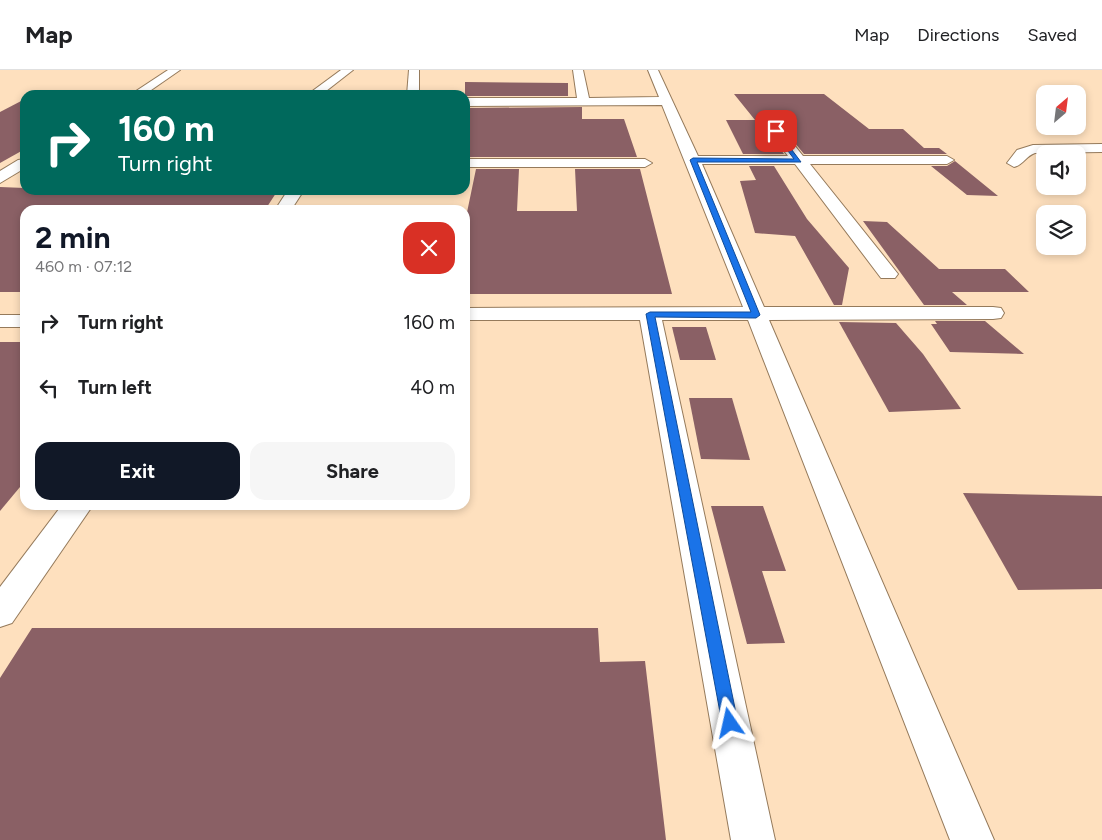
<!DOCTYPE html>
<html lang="en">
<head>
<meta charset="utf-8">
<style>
	:root { --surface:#fff; --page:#f6f6f6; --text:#202124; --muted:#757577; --line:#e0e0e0; --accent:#111827 }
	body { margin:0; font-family:Figtree,sans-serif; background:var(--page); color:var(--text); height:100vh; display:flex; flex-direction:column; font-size:19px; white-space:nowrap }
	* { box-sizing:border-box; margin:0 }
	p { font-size:16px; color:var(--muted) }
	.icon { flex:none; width:28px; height:28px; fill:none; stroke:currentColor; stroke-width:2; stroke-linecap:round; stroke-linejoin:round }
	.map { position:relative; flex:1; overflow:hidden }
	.side { position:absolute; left:20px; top:135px; width:450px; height:305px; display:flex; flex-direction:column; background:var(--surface); border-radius:15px; box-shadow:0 2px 8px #0003 }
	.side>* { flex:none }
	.hud { position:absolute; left:20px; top:20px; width:450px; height:105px; border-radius:15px; box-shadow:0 2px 8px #0003; background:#00695c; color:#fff; overflow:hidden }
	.needle { width:32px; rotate:28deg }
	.buttons { position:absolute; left:1036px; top:15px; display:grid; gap:10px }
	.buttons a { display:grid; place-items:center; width:50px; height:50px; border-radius:10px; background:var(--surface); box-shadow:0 2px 8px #0003; font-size:25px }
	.pin { position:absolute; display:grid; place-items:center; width:42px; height:42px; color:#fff; margin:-21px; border-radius:10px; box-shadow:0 2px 8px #0006 }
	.me { position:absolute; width:55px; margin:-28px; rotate:349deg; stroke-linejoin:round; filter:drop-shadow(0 0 4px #0008) }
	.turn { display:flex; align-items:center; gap:18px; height:105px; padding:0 15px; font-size:22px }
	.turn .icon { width:65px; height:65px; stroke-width:2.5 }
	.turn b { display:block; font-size:35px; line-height:42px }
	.round { display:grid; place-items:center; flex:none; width:52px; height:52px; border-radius:15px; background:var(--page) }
	.summary { display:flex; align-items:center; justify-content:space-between; height:85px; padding:0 15px }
	h1 { font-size:30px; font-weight:700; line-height:38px; color:var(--accent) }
	.action { display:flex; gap:10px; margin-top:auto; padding:10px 15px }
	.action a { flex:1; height:58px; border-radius:15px; background:var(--accent); color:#fff; font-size:20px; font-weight:700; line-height:58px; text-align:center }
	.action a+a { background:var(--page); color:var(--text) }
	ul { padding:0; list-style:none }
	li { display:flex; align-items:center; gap:15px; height:65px; padding:0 15px }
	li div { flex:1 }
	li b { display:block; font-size:19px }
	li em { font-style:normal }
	header { display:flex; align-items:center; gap:30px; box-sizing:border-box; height:70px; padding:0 25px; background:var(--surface); border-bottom:1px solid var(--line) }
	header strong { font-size:24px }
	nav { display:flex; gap:28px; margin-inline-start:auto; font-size:18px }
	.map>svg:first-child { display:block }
</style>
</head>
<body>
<header>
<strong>Map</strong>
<nav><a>Map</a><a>Directions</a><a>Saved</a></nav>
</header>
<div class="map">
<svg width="1102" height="770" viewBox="0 0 1102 770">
	<rect width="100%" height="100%" fill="#fee0be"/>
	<g fill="#8a6065">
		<path d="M 465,12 L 568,13 L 568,26 L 465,26 Z"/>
		<path d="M 734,24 L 824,24 L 869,59 L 903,59 L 924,78 L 939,78 L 947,84 L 804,84 L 770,43 L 765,41 L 758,48 L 784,84 L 743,84 L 726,50 L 755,50 Z"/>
		<path d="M 25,29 L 25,79 L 0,93 L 0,42 Z"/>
		<path d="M 582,37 L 582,49 L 624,49 L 637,87 L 465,87 L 465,38 Z"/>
		<path d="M 955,91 L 998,126 L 967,125 L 931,96 L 947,96 Z"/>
		<path d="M 749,96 L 774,96 L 807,149 L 849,198 L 842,235 L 834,235 L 795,166 L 755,163 L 740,111 L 756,110 Z"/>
		<path d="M 476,99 L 519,99 L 517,141 L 577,141 L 575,99 L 640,99 L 672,224 L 465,224 L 465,152 Z"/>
		<path d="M 0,117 L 25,118 L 25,120 L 278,120 L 265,140 L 25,140 L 25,222 L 0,222 Z"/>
		<path d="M 863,151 L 887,152 L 939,199 L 1005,199 L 1029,222 L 952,222 L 967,235 L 924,235 Z"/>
		<path d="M 935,251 L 985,251 L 1024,284 L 950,282 L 931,254 L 937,254 Z"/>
		<path d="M 839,252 L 896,253 L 923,284 L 961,339 L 889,342 Z"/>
		<path d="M 672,257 L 706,257 L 716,290 L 680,290 Z"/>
		<path d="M 0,272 L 25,272 L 25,411 L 0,441 Z"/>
		<path d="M 689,328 L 732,328 L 750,390 L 701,389 Z"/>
		<path d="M 963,423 L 1102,426 L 1102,519 L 1018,520 Z"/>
		<path d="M 711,436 L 763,436 L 786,501 L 762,501 L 785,573 L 747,574 Z"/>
		<path d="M 32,558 L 598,558 L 600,592 L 645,591 L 666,770 L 0,770 L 0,608 Z"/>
	</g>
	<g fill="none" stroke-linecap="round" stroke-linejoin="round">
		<g stroke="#957a5b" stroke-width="2">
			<g id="minor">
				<path d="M 168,0 L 180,0 L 144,25 L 130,25 Z"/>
				<path d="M 341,0 L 353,0 L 321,25 L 307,25 Z"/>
				<path d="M 409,0 L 419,0 L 419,25 L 407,25 Z"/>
				<path d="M 573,0 L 583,0 L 589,28 L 659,27 L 648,0 L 658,0 L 698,86 L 788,86 L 759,47 L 765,43 L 769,44 L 803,86 L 947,86 L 954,90 L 947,94 L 810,94 L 898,204 L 895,208 L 881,208 L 795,94 L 702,94 L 764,237 L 993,237 L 1001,238 L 1004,243 L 1001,248 L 993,249 L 769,250 L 994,770 L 950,770 L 748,250 L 662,250 L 775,770 L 731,770 L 640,250 L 465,250 L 465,238 L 743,237 L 662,35 L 465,36 L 465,28 L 577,28 Z"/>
				<path d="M 1102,74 L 1102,82 L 1035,83 C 1026,86 1023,95 1014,97 L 1007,93 L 1017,80 L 1033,75 Z"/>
				<path d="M 25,89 L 25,98 L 0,113 L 0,101 L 18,90 Z"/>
				<path d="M 465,89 L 645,89 L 652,93 L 645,97 L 465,97 Z"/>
				<path d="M 288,120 L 304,120 L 291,140 L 275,140 Z"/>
				<rect x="0" y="245" width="25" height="12"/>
				<path d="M 62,435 L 93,435 L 12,553 L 0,557 L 0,517 Z"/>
			</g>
		</g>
		<use href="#minor" fill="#fff" fill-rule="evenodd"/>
	</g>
	<path fill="#1a73e8" stroke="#114b97" d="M 776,59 L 801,92 L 697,92 L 760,245 L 756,248 L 655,247 L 738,653 L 736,658 L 730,661 L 725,658 L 722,653 L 646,244 L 650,242 L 751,242 L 690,90 L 693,88 L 794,89 L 773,61 Z"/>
</svg>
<div class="buttons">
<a><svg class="needle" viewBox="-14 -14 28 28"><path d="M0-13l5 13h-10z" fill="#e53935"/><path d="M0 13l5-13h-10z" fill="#757577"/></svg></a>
<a><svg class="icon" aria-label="sound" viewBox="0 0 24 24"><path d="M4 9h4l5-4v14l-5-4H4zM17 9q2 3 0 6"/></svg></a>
<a><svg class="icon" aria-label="layers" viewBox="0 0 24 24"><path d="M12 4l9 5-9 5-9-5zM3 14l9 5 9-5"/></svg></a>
</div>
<div class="pin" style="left:776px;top:61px;background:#d93025"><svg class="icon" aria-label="arrive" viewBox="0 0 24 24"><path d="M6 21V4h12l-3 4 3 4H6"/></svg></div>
<svg class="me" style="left:730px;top:653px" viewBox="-20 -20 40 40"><path d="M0-17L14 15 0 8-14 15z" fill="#1a73e8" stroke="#fff" stroke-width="4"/></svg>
<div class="hud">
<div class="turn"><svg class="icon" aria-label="right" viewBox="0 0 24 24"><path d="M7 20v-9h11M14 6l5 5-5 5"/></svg><div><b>160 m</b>Turn right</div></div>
</div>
<section class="side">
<div class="summary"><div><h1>2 min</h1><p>460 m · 07:12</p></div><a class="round" style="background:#d93025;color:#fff"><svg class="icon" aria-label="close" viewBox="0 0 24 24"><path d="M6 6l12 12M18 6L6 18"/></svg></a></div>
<ul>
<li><svg class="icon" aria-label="right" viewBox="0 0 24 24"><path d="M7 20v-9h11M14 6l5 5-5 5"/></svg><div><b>Turn right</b></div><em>160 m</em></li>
<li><svg class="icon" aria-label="left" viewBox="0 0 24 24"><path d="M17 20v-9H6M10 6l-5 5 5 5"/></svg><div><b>Turn left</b></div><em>40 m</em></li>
</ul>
<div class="action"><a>Exit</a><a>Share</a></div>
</section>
</div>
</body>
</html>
